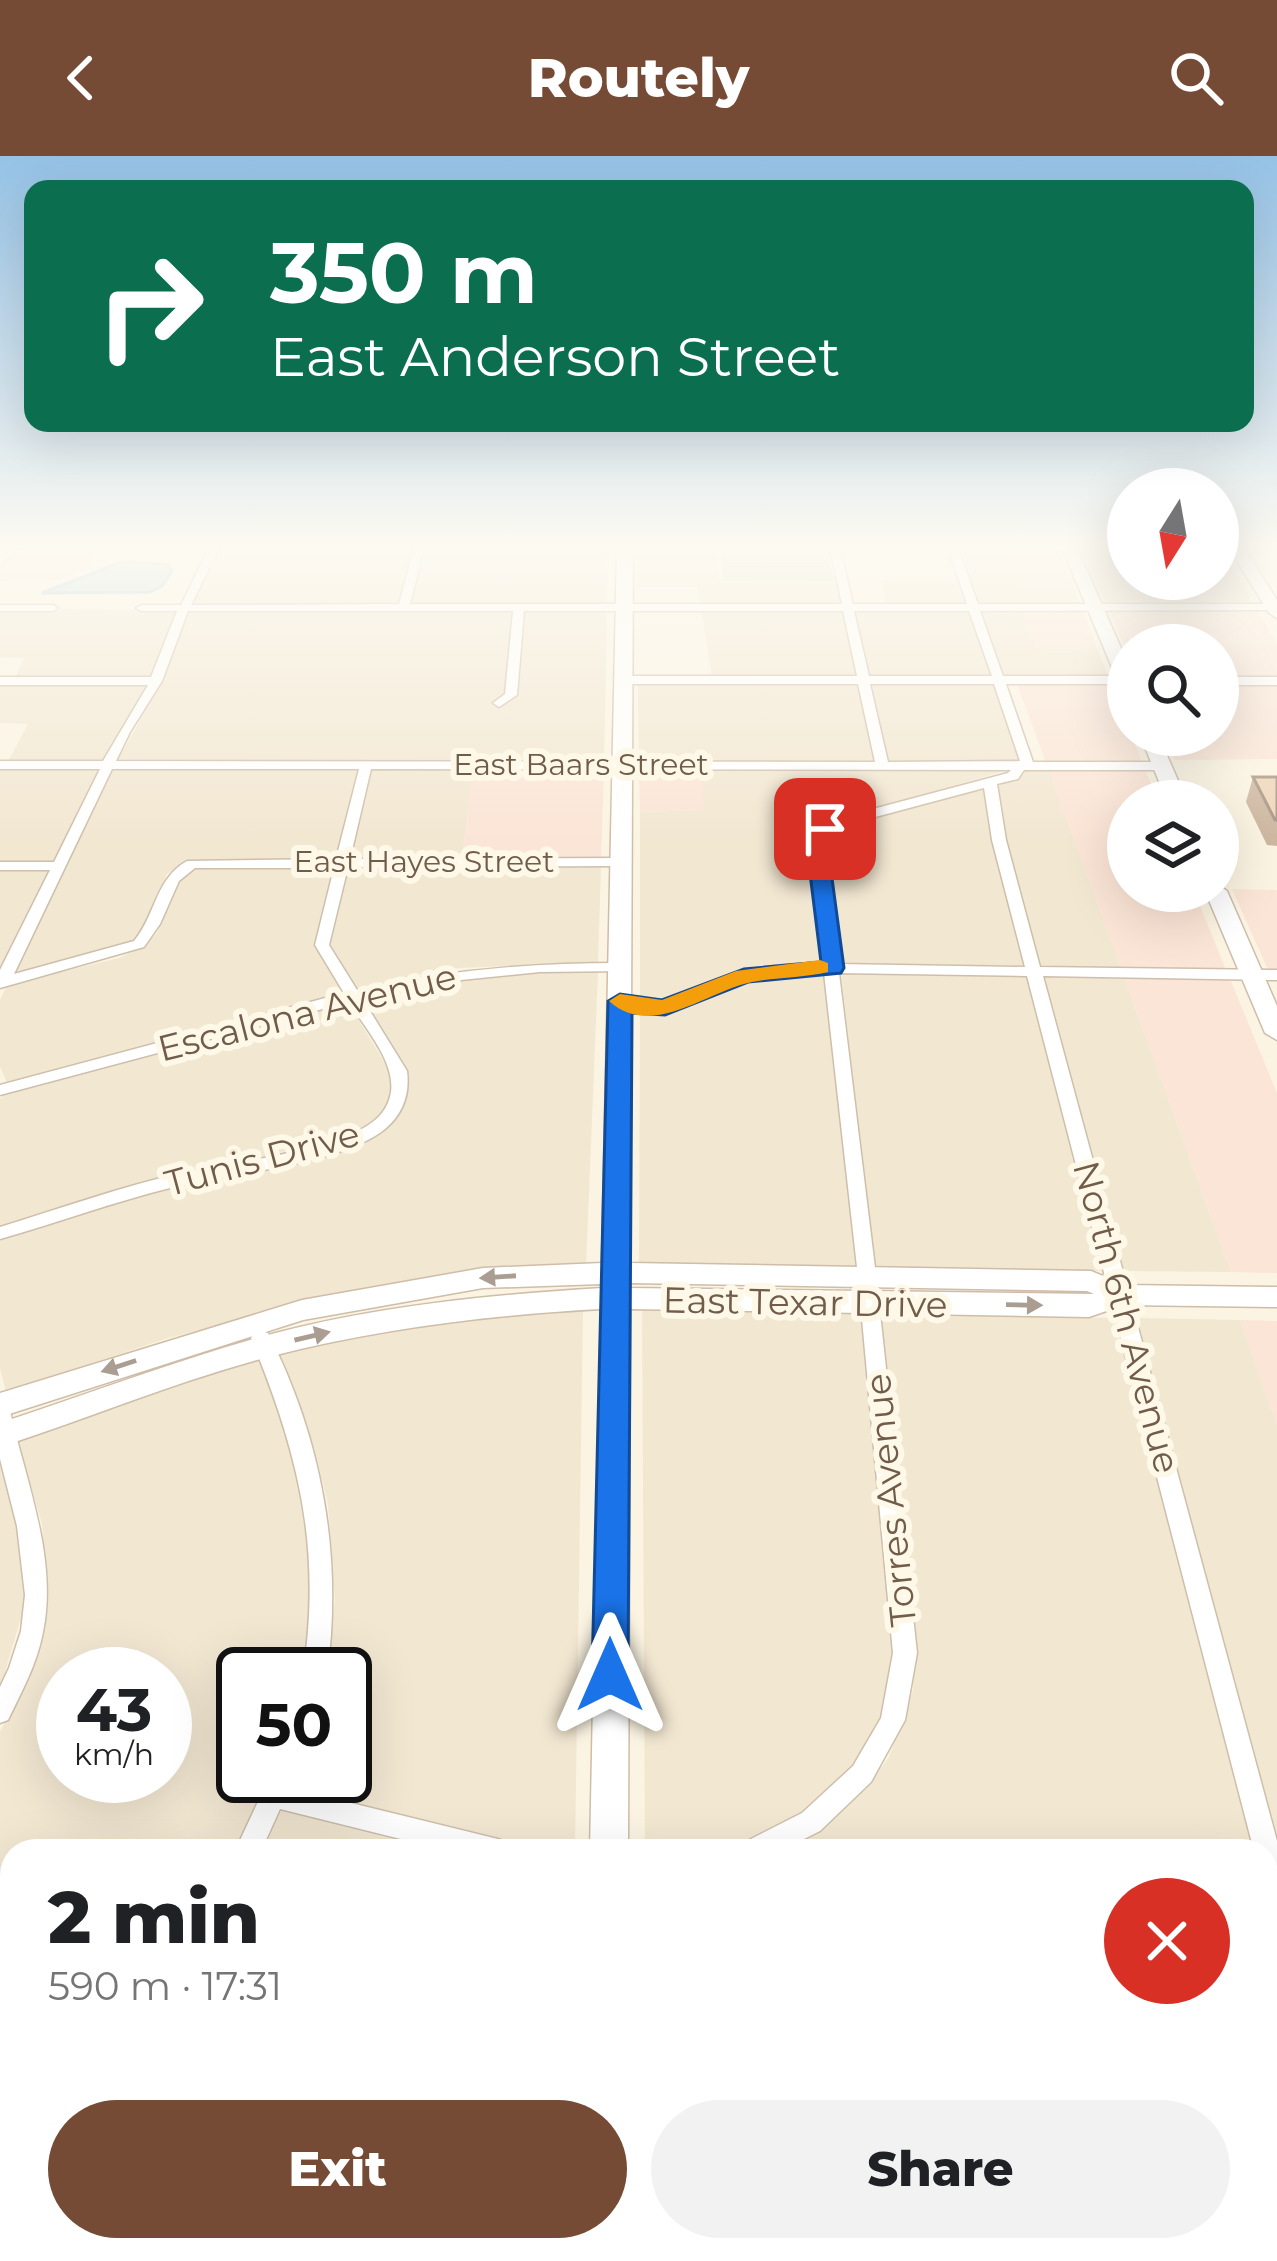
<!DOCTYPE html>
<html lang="en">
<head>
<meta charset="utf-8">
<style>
	:root { --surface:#fff; --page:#f2f2f2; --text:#202124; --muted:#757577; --accent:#764b36 }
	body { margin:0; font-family:Montserrat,sans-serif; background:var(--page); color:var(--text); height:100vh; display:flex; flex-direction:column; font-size:45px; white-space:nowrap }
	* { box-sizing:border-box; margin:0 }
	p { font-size:39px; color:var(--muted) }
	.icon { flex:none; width:66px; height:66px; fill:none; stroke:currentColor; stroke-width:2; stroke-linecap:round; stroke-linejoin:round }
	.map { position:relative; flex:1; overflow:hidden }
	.details { position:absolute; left:0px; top:1683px; width:1278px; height:423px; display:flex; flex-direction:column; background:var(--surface); border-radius:36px 36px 0 0; box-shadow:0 12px 48px #0002 }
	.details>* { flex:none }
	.banner { position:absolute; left:24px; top:24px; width:1230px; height:252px; border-radius:24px; box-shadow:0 12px 48px #0002; background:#0b6e4f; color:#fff; overflow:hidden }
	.needle { width:78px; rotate:191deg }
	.buttons { position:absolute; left:1107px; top:312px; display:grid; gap:24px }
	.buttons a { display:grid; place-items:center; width:132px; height:132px; border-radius:50%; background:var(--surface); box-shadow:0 12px 48px #0002; font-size:60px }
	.speed { position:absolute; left:36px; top:1491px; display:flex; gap:24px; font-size:60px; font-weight:700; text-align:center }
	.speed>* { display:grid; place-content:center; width:156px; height:156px; border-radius:50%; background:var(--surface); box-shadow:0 12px 48px #0002; line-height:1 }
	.speed small { font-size:30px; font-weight:400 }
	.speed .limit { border:6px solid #111; border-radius:18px; background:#fff; color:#111 }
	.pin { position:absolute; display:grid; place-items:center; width:102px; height:102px; color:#fff; margin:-51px; border-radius:24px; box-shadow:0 6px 18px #0006 }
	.me { position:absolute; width:132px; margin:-66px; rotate:0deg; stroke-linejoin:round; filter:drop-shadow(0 0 9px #0008) }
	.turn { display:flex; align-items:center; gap:42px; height:252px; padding:0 48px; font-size:54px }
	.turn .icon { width:156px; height:156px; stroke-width:2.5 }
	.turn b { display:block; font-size:84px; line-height:102px }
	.round { display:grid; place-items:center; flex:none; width:126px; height:126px; border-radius:63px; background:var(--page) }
	.overview { display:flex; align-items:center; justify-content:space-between; height:204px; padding:0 48px }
	h1 { font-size:72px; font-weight:800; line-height:90px }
	.action { display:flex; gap:24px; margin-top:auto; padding:24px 48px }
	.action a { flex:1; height:138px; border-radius:72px; background:var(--accent); color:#fff; font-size:48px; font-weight:800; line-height:138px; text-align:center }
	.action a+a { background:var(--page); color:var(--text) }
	header { display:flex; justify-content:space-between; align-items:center; height:156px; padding:0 48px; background:var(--accent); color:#fff; font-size:54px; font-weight:800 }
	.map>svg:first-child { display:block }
</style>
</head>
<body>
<header><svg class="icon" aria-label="back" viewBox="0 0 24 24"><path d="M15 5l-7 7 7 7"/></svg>Routely<svg class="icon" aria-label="search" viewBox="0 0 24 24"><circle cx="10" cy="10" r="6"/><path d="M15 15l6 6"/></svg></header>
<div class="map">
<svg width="1277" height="2105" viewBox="0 0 1277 2105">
	<rect width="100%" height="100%" fill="#fbf4e2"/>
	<g fill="#f2e7d1" fill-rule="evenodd">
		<path d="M 221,392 L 414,392 L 399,450 L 191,450 Z"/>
		<path d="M 424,392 L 607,392 L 607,450 L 410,450 Z"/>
		<path d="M 637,392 L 717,392 L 719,424 L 723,427 L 837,426 L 842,450 L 700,450 L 697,431 L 638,431 Z"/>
		<path d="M 958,392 L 1004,392 L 1020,433 L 1075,434 L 1081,450 L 977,450 Z"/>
		<path d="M 1082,392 L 1128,392 L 1128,423 L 1218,423 L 1220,392 L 1254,449 L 1107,450 Z"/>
		<path d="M 881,424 L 958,424 L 967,450 L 888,450 Z"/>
		<path d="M 607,454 L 604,605 L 117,606 L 163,522 L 189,455 L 514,455 L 506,539 L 492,547 L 499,551 L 517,539 L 524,455 Z"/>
		<path d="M 701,454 L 843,454 L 857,522 L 712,521 Z"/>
		<path d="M 853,454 L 969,454 L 993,522 L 868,522 Z"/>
		<path d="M 979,454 L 1022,454 L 1037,493 L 1097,492 L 1109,522 L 1004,522 Z"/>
		<path d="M 0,455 L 57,453 L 178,455 L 152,522 L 15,522 L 24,502 L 0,501 Z"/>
		<path d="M 638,527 L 858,527 L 875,605 L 639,605 Z"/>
		<path d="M 869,527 L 995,528 L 1020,605 L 887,605 Z"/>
		<path d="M 0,528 L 149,528 L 105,606 L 8,606 L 28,568 L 0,567 Z"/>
		<path d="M 0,612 L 101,612 L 55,706 L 0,706 Z"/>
		<path d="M 113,612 L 359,612 L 335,702 L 189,705 L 167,718 L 143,777 L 135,786 L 14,818 Z"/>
		<path d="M 371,612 L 474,612 L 462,702 L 348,702 Z"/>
		<path d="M 701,612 L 1015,612 L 830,665 L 813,677 L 810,686 L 825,807 L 742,815 L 674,844 L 640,846 L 640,656 L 703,654 Z"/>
		<path d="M 1027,612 L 1048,612 L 1121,812 L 1041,811 L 1006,684 L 996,628 L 1023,619 Z"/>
		<path d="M 985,632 L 1027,810 L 839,807 L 823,686 L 837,672 Z"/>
		<path d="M 333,710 L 315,789 L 342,836 L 7,927 L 0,910 L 0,844 L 7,829 L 119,802 L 143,791 L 157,777 L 179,719 L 193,711 Z"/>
		<path d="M 347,710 L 601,710 L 598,806 L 459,812 L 356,832 L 329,787 Z"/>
		<path d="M 0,714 L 51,714 L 0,818 Z"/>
		<path d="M 549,814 L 598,816 L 586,1110 L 438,1121 L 360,1134 L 168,1182 L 6,1236 L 0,1212 L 0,1083 L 167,1032 L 334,997 L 367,984 L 396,961 L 409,924 L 362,841 L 431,825 Z"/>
		<path d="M 826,816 L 858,1112 L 639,1110 L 640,857 L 680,853 L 747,824 Z"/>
		<path d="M 841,817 L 1029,820 L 1107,1115 L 875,1112 Z"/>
		<path d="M 1044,820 L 1124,821 L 1231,1116 L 1124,1115 Z"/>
		<path d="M 347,845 L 391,917 L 388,948 L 372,967 L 330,986 L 166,1021 L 0,1071 L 0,943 L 4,939 Z"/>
		<path d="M 642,1153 L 862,1157 L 894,1497 L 882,1559 L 853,1610 L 805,1655 L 770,1675 L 709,1695 L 645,1695 Z"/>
		<path d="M 583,1155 L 575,1695 L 554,1695 L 291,1631 L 295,1620 L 345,1620 L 345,1518 L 326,1518 L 335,1445 L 328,1348 L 316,1299 L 278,1196 L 447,1163 Z"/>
		<path d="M 880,1158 L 1119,1162 L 1255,1695 L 787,1695 L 817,1677 L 871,1626 L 889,1601 L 913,1534 L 915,1497 Z"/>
		<path d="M 1137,1162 L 1240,1164 L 1277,1268 L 1277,1688 Z"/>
		<path d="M 259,1201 L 308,1355 L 314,1449 L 304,1518 L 243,1518 L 243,1620 L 272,1620 L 236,1695 L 12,1695 L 12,1962 L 0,1973 L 0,1575 L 15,1549 L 42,1477 L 47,1441 L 42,1368 L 16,1281 ZM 63,1518 L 165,1518 L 165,1620 L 63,1620 Z"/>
		<path d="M 0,1304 L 21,1377 L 25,1448 L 0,1533 Z"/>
		<path d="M 281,1655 L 441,1695 L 261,1695 Z"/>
		<path d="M 1277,1807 L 1277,2105 L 753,2105 L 773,2094 L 1266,2094 L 1266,1813 Z"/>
		<path d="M 12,1996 L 12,2094 L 598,2094 L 599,2105 L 0,2105 L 0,2006 Z"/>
	</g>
	<g fill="#fbe5d6">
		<path d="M 13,392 L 99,392 L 85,414 L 59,424 L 0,425 L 0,410 Z"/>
		<path d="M 1004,392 L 1058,392 L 1075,434 L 1020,433 Z"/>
		<path d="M 1022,454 L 1083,454 L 1097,492 L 1036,493 Z"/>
		<path d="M 1109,454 L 1257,454 L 1277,488 L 1277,522 L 1218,522 L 1218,489 L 1128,489 L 1128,498 Z"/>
		<path d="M 1111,527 L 1142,607 L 1046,606 L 1017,528 Z"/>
		<path d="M 1218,527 L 1277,528 L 1277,603 L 1175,604 L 1164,579 L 1218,579 Z"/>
		<path d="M 474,612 L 604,612 L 601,702 L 462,702 Z"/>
		<path d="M 639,612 L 701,612 L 704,654 L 640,656 Z"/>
		<path d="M 1048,612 L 1145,613 L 1157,645 L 1128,645 L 1128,735 L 1194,735 L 1226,814 L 1121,812 Z"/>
		<path d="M 1232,733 L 1277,734 L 1277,814 L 1268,814 Z"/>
		<path d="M 1124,821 L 1230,823 L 1277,937 L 1277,1117 L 1231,1116 Z"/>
		<path d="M 1240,1164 L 1277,1165 L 1277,1268 Z"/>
	</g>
	<path fill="#cde7c1" d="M 721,392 L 827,392 L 834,425 L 723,425 Z"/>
	<path fill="#b8d8e3" stroke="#9ec6d4" stroke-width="3" d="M 121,406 L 167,408 L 172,415 L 162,430 L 150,436 L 42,437 Z"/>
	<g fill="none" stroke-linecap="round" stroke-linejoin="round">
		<g stroke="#cebfac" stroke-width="3">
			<g id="street">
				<path d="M 209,392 L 219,392 L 191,449 L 399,448 L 414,392 L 424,392 L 410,448 L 842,448 L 830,392 L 840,392 L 853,448 L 967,448 L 948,392 L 958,392 L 978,448 L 1277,448 L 1277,454 L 980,455 L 1003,520 L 1128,520 L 1128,528 L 1006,528 L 1033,606 L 1162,606 L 1168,610 L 1162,614 L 1024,614 L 1018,623 L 997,628 L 1006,684 L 1040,811 L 1277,814 L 1277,824 L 1043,820 L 1277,1685 L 1277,1746 L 1268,1742 L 1266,1738 L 1266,1695 L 1254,1695 L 1027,820 L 839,817 L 876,1120 L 917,1497 L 905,1564 L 871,1626 L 820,1675 L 780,1695 L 741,1695 L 745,1686 L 802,1657 L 853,1610 L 881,1562 L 893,1497 L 858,1120 L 824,817 C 798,817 773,818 748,824 C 704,835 656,874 612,845 L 620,840 C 669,854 684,833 729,820 C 760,810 791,807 823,808 L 809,685 L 811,682 L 828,665 L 1008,617 L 1011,614 L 371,613 L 350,703 L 620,702 L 627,706 L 620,710 L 348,711 L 329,789 L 357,834 C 445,814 531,807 620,807 L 625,809 L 625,815 L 540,816 L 461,824 L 362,842 L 407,915 C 410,938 403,958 385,973 C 342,1008 227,1018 170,1032 C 113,1046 57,1067 0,1083 L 0,1071 C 62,1052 123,1030 186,1016 C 240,1005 297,1000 348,979 C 365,973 383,962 389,944 C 401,911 365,873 349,846 L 0,939 L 0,929 L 344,837 L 315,789 L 334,712 L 195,712 L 179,725 L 160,768 L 144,791 L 0,832 L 0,814 L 50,714 L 0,714 L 0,706 L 54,706 L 100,613 L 0,613 L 0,605 L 103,605 L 148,529 L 0,529 L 0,521 L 151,521 L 177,455 L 141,455 L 136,452 L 141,449 L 181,449 ZM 188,455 L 513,455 L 505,538 L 493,547 L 499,551 L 517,539 L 524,455 L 843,455 L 857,520 L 622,520 L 616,524 L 622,528 L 858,528 L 875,606 L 116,605 L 130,576 L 162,525 ZM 854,455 L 969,455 L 992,520 L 869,520 ZM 870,528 L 994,528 L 1020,605 L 888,606 ZM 112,613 L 359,613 L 336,703 L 187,705 C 155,723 156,759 134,785 L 14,818 ZM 984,632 L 992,684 L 1025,811 L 838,808 L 823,686 L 838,671 Z"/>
				<path d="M 0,449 L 53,449 L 58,452 L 53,455 L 0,455 Z"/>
				<rect x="1218" y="521" width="59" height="8"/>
				<path d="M 261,1175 L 268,1177 C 322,1283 343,1400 327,1518 L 303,1518 C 322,1392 299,1299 251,1182 L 254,1177 Z"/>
				<path d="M 0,1247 L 7,1249 L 10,1255 C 26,1326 58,1403 43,1476 C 37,1508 22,1535 8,1564 L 0,1567 L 0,1531 L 9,1512 L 21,1475 L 25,1439 L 17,1370 L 0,1303 Z"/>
				<path d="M 270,1620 L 295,1620 L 290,1632 L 498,1683 L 507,1686 L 511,1695 L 449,1695 L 280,1653 L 261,1695 L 235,1695 Z"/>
				<path d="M 1277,1776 L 1277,1804 L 1266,1808 L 1266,1780 Z"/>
				<path d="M 12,1965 L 12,1999 L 0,2004 L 0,1970 Z"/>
				<path d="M 708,2094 L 752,2094 L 747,2105 L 703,2105 Z"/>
			</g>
		</g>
		<g stroke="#cebda8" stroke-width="3">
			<g id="secondary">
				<path d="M 1,392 L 17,392 L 0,409 L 0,393 Z"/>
				<path d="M 617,392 L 633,392 L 630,1107 L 1091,1115 L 1125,1129 L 1277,1131 L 1277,1151 L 1124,1149 L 1089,1161 L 630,1153 L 628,1695 L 590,1695 L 601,1153 C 490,1159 381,1172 272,1200 C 180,1224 90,1262 0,1291 L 0,1267 C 88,1238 175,1205 264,1180 C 374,1150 488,1139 602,1132 L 602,1128 L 483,1132 L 303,1164 L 0,1261 L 0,1237 L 302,1144 L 483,1112 L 602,1107 ZM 630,1127 L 1087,1135 L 1094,1138 L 630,1132 Z"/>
				<path d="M 1062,392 L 1077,392 L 1128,508 L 1128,533 L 1119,528 Z"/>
				<path d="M 1229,392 L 1244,392 L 1277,444 L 1277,462 L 1269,457 Z"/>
				<path d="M 1140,579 L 1158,579 L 1187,645 L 1167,645 Z"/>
				<path d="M 1218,729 L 1227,735 L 1277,850 L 1277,884 L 1265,877 L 1205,735 L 1218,735 Z"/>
				<path d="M 612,2094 L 658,2094 L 659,2105 L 613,2105 Z"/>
			</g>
		</g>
		<use href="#street" fill="#fff" fill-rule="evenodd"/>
		<use href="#secondary" fill="#fff" fill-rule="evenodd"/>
	</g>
	<path fill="#ceb7a1" d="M 1253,621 L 1277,621 L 1277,690 L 1267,689 L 1246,646 Z"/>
	<path fill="#efd5bb" stroke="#a79583" stroke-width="3" d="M 1253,621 L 1277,621 L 1277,664 L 1275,664 Z"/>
	<defs><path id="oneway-solid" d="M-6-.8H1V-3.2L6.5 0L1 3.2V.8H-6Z" transform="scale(3)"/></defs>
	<g fill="#aa9d92">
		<use href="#oneway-solid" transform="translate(498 1121) rotate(176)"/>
		<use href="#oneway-solid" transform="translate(1024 1149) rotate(1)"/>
		<use href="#oneway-solid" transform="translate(312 1180) rotate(-13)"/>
		<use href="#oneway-solid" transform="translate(119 1210) rotate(162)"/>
	</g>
	<linearGradient id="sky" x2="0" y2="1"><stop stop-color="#95c2e6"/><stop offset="0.57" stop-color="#fdfaf2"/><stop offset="1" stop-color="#fdfaf2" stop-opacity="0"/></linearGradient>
	<rect width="1277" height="686" fill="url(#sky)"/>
	<path fill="#1a73e8" stroke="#114b97" stroke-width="3" d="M 825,666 L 835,673 L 827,685 L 844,812 L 841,817 L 748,826 L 665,859 L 632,857 L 628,1519 L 623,1530 L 610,1535 L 598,1530 L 592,1519 L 608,845 L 620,838 L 662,844 L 744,813 L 821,806 L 806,685 L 817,668 Z"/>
	<path fill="#f59e0b" d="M 820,804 L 828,807 L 828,816 C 803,822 777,821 752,826 C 707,835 652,884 609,845 L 620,838 L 662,844 L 736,815 Z"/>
	<g text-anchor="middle" stroke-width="12" stroke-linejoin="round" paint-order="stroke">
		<g font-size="30" fill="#715c4a" stroke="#fef8e8">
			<text x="581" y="619">East Baars Street</text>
			<text x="424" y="716">East Hayes Street</text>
		</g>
		<g font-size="36" fill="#715c4a" stroke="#fef8e8">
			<text transform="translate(307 856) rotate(-14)" y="13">Escalona Avenue</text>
			<text transform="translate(262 1002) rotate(-15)" y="13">Tunis Drive</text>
			<text transform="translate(805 1146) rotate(1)" y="13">East Texar Drive</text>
			<text transform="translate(1127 1161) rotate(75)" y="13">North 6th Avenue</text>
			<text transform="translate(890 1344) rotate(-96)" y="13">Torres Avenue</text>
		</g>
	</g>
</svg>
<div class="buttons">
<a><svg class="needle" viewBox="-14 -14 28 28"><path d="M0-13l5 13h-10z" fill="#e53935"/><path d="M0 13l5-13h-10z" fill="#757577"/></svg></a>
<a><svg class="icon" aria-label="search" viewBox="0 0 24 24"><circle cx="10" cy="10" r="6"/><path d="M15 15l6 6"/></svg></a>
<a><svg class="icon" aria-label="layers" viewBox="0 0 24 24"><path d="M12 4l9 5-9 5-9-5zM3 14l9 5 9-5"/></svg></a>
</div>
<div class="speed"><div>43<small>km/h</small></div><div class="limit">50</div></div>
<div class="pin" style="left:825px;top:673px;background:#d93025"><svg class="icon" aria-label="arrive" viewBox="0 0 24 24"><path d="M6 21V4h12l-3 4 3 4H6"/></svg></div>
<svg class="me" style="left:610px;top:1519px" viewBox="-20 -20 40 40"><path d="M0-17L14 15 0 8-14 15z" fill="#1a73e8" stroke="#fff" stroke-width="4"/></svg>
<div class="banner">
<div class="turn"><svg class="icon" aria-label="right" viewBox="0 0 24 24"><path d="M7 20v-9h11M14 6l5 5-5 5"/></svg><div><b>350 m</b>East Anderson Street</div></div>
</div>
<section class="details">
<div class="overview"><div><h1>2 min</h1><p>590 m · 17:31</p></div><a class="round" style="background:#d93025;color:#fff"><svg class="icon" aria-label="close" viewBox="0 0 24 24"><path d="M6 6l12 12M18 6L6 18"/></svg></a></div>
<div class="action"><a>Exit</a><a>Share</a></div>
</section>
</div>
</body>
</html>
